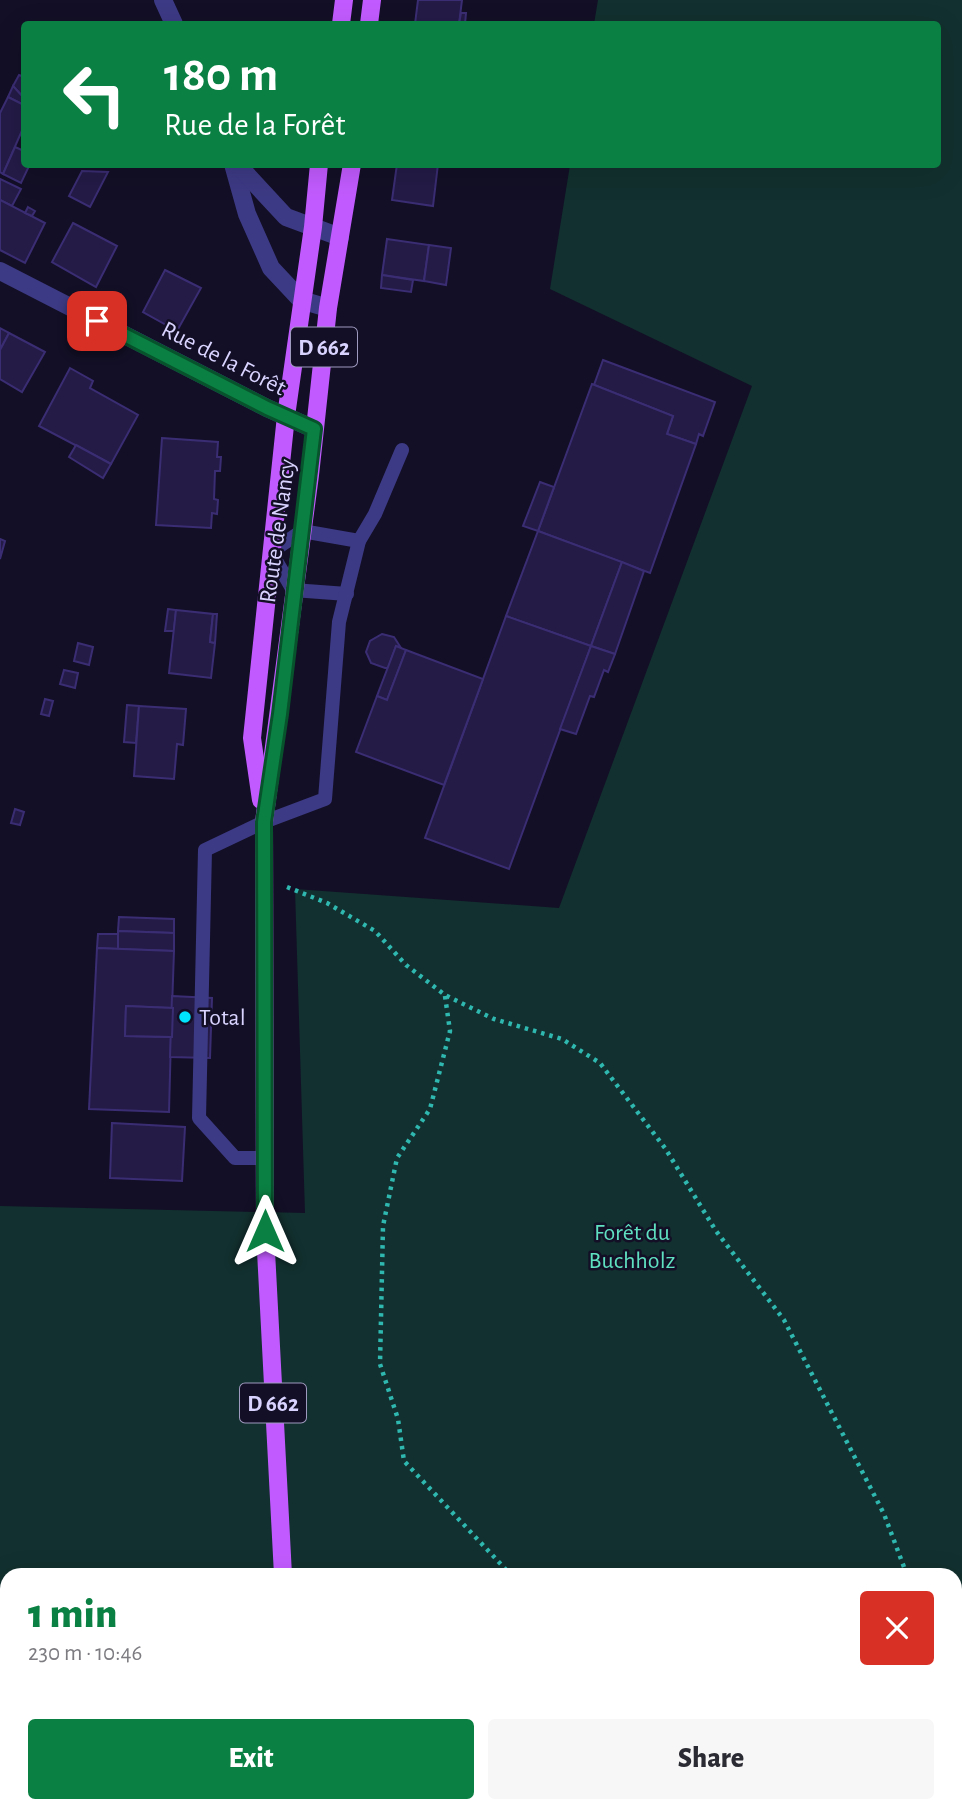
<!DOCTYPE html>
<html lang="en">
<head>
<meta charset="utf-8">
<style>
	:root { --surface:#fff; --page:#f7f7f7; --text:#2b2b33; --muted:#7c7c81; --accent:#0b8043 }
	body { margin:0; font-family:"Alegreya Sans",sans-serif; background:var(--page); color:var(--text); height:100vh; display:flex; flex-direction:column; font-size:26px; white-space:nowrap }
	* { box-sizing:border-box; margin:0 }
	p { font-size:23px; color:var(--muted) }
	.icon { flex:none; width:38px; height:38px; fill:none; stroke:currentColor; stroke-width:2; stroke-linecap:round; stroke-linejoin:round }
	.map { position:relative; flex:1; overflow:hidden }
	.panel { position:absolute; left:0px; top:1568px; width:962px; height:245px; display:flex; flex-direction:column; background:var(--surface); border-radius:21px 21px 0 0; box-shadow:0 7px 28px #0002 }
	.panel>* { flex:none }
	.banner { position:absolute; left:21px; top:21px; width:920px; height:147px; border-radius:7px; box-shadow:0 7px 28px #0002; background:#0b8043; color:#fff; overflow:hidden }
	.pin { position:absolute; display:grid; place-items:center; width:60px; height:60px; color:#fff; margin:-30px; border-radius:14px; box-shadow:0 4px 10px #0006 }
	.me { position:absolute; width:77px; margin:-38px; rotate:0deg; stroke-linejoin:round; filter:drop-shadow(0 0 5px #0008) }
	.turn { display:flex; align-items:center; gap:24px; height:147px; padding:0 28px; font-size:32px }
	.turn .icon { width:91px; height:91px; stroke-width:2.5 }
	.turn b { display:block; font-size:49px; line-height:60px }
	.round { display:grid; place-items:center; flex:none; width:74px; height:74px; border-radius:7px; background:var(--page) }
	.overview { display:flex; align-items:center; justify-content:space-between; height:119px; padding:0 28px }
	h1 { font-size:42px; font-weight:800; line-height:52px; color:var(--accent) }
	.cta { display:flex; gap:14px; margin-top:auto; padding:14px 28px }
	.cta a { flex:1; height:80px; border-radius:7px; background:var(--accent); color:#fff; font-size:28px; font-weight:800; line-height:80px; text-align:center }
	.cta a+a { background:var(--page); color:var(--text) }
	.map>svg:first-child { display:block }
</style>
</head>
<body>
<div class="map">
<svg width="962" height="1813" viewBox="0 0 962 1813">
	<rect width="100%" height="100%" fill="#130f26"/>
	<path fill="#12302f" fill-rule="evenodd" d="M 598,0 L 962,0 L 962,1813 L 0,1813 L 0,1206 L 305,1213 L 295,889 L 559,908 L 752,386 L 550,289 L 570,165 L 938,164 L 938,24 L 594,24 ZM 7,1575 L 956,1575 L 956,1806 L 7,1806 Z"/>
	<g fill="#241b47" stroke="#3b2d73" stroke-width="2">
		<path d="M 418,0 L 462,0 L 459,24 L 415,24 Z"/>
		<path d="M 461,13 L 466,13 L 465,24 L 459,24 Z"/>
		<path d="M 19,75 L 24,77 L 24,98 L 13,86 Z"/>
		<path d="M 13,86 L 24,98 L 24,105 L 8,97 Z"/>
		<path d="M 8,97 L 24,105 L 24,126 L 3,174 L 0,172 L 0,113 Z"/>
		<path d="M 15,147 L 24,151 L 24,164 L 30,164 L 21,183 L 3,174 Z"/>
		<path d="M 397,164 L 438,164 L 433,206 L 392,200 Z"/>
		<path d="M 82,171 L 108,172 L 90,207 L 69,196 Z"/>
		<path d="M 0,179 L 21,189 L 12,206 L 0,200 Z"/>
		<path d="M 0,200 L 45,223 L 25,263 L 0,250 Z"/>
		<path d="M 28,207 L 35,211 L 32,216 L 25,213 Z"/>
		<path d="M 73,223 L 117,246 L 96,287 L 52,262 Z"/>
		<path d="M 387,239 L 429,245 L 424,281 L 382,275 Z"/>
		<path d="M 429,245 L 451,248 L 446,285 L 424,281 Z"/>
		<path d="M 165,270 L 201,288 L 177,331 L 143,312 Z"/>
		<path d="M 382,275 L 413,280 L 411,292 L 381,288 Z"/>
		<path d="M 0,328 L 9,333 L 0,350 Z"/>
		<path d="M 9,333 L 45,352 L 22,392 L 0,379 L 0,350 Z"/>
		<path d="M 603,360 L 715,402 L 703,436 L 699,434 L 696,444 L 667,434 L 673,416 L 594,385 Z"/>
		<path d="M 70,368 L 93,381 L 90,388 L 138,415 L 111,464 L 39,426 Z"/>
		<path d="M 592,384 L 673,416 L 667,434 L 696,444 L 650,573 L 538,531 Z"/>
		<path d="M 162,438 L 218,442 L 217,457 L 221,457 L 220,471 L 215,471 L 214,499 L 218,500 L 217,514 L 212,513 L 211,528 L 156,525 Z"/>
		<path d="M 76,445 L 111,464 L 103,478 L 69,457 Z"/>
		<path d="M 540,482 L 554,487 L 538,531 L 523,526 Z"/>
		<path d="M 538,531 L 622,562 L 591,646 L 506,616 Z"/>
		<path d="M 0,539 L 5,541 L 0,559 Z"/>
		<path d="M 622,562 L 644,571 L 615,654 L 591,646 Z"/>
		<path d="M 168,609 L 176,610 L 174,631 L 165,631 Z"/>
		<path d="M 176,610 L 213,614 L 210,642 L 215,643 L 211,678 L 169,673 Z"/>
		<path d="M 213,614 L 217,614 L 215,643 L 210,642 Z"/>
		<path d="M 506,616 L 591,646 L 509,869 L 425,838 Z"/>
		<path d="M 382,634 L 394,637 L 401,648 L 396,646 L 388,668 L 385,668 L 371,663 L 366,652 L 370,641 Z"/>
		<path d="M 78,643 L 93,647 L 89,665 L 74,661 Z"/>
		<path d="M 396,646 L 406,650 L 387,700 L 377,696 Z"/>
		<path d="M 591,646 L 615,654 L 608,672 L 604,670 L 594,697 L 590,696 L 576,734 L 560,729 Z"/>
		<path d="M 406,650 L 483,679 L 444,785 L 356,752 L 377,696 L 387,700 Z"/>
		<path d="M 64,670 L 78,673 L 75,688 L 60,684 Z"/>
		<path d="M 45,699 L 53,701 L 49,716 L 41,714 Z"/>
		<path d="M 127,705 L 139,706 L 136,743 L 124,742 Z"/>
		<path d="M 139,706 L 186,709 L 183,745 L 177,744 L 174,779 L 134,776 Z"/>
		<path d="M 15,809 L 24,812 L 20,825 L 11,823 Z"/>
		<path d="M 119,917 L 174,919 L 174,933 L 118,931 Z"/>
		<path d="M 118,931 L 174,933 L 174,951 L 118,949 Z"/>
		<path d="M 98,934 L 118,934 L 118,949 L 97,948 Z"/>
		<path d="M 97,948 L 174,951 L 172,1008 L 126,1006 L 125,1036 L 171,1037 L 169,1112 L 89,1109 Z"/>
		<path d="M 172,996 L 212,998 L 210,1058 L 170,1057 Z"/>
		<path d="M 126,1006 L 173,1008 L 172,1037 L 125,1036 Z"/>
		<path d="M 112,1123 L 185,1127 L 182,1181 L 110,1178 Z"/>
	</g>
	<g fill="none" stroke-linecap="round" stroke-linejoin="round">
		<g stroke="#2fb8b0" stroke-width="4.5" stroke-dasharray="3.5 5" stroke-linecap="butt">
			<path d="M 287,887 L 327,903 L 375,931 L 406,965 L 445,995 L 494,1019 L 562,1039 L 600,1063 L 665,1148 L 716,1231 L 784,1320 L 884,1514 L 907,1575"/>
			<path d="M 445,996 L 450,1031 L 430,1109 L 397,1158 L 383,1226 L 380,1364 L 398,1419 L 404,1461 L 511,1575"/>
			<path d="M 956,1680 L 962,1692"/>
			<path d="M 709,1806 L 715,1813"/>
		</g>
		<g stroke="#3d3a85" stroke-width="14">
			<path d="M 347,594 L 293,590 L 271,552 L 302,531 L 359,541"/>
			<path d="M 265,1158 L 235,1158 L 199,1118 L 205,850 L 264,822 L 325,799 L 339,622 L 359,541 L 375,514 L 402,450"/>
		</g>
		<g stroke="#3d3a85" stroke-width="18">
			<path d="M 163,0 L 174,24"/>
			<path d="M 233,164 L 247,214 L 271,268 L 301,300 L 328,308"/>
			<path d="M 237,164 L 286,217 L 340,237"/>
			<path d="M 0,271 L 267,408 L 314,429"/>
		</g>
		<g stroke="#c25bff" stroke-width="18">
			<path d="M 341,24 L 344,0"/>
			<path d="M 369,24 L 372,0"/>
			<path d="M 261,800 L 252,738 L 286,416 L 313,227 L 319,164"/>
			<path d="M 283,1575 L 265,1232 L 264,822 L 310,475 L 328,308 L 352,164"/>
			<path d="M 298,1806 L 299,1813"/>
		</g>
	</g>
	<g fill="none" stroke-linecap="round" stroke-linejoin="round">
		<g stroke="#07532c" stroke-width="18">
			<path id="route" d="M 97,321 L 267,408 L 314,429 L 280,714 L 264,822 L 265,1231"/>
		</g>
		<use href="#route" stroke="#0b8043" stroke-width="12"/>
	</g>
	<circle fill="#00e5ff" stroke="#130f26" stroke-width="2.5" cx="185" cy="1017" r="7"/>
	<g text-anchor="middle" stroke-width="5" stroke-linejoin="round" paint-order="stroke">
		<g fill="#130f26" stroke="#9e99be" stroke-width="2">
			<rect x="291" y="327.5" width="66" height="39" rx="5"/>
			<rect x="240" y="1383.5" width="66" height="39" rx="5"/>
		</g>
		<g font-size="23" font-weight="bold" fill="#d9d4ff">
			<text x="324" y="355">D 662</text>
			<text x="273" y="1411">D 662</text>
		</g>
		<g font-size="24" fill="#d9d4ff" stroke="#130f26">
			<text transform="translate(224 358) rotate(27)" y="8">Rue de la Forêt</text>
			<text transform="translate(277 531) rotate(-82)" y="8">Route de Nancy</text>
		</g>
		<g font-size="24" fill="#d9d4ff" stroke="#130f26" text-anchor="start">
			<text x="199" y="1025">Total</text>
		</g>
		<g font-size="24" fill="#5fe0c0" stroke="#130f26">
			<text x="632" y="1240">Forêt du<tspan x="632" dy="28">Buchholz</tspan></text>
		</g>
	</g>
</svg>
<div class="pin" style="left:97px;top:321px;background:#d93025"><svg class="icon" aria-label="arrive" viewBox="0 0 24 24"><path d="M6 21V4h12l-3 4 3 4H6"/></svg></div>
<svg class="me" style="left:265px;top:1231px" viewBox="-20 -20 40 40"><path d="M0-17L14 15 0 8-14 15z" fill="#0b8043" stroke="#fff" stroke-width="4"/></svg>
<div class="banner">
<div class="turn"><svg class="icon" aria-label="left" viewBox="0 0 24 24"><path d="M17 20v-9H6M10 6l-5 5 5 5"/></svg><div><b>180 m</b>Rue de la Forêt</div></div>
</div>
<section class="panel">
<div class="overview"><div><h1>1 min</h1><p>230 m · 10:46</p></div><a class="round" style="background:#d93025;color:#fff"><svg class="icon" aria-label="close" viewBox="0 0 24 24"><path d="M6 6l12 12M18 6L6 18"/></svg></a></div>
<div class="cta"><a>Exit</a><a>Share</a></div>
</section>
</div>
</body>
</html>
